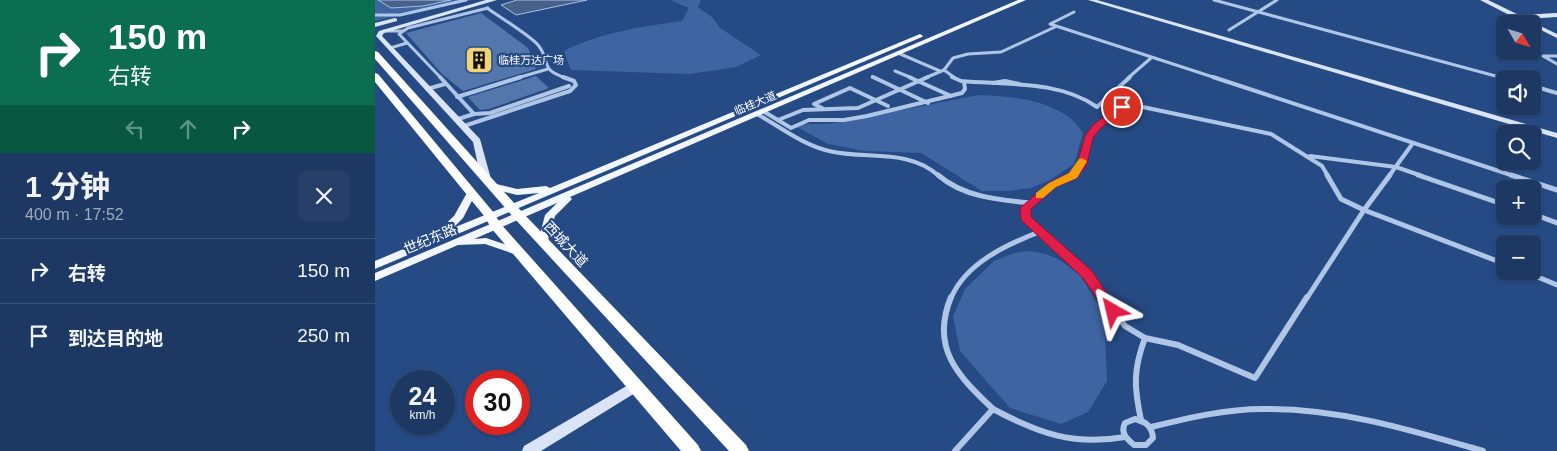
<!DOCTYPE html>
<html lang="zh">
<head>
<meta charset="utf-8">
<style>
	:root { --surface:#1c3863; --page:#253f69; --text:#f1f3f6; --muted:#a0acbe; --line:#3a5278 }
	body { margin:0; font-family:Arial,"Noto Sans SC",sans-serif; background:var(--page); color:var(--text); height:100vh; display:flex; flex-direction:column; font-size:19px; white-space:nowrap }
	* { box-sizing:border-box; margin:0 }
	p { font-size:16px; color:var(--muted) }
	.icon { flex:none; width:28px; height:28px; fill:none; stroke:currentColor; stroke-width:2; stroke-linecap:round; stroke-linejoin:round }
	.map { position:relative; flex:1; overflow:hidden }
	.sheet { display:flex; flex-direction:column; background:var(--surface); width:375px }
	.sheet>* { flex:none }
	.guide { background:#0b6e4f; color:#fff; overflow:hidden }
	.needle { width:32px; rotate:129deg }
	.tools { position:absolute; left:1121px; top:15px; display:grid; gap:10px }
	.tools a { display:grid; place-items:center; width:45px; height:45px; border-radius:8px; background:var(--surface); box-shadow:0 1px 4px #0004,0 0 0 1px var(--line); font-size:25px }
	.speed { position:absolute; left:15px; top:370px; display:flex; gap:10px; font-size:25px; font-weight:700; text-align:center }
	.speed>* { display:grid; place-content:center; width:65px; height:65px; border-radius:50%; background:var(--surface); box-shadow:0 1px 4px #0004,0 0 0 1px var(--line); line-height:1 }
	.speed small { font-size:12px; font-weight:400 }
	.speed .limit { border:8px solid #d22; background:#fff; color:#111 }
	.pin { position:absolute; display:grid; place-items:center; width:42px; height:42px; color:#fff; margin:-21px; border:2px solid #fff; border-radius:50%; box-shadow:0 1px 5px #0007 }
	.me { position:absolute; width:55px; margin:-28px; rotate:323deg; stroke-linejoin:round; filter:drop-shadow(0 0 4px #0008) }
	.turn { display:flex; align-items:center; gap:18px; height:105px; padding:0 25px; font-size:22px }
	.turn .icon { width:65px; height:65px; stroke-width:2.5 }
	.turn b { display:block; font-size:35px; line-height:42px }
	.lanes { display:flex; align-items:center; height:48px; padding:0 25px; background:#0003; justify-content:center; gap:25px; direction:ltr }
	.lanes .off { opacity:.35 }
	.round { display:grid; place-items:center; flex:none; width:52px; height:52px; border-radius:8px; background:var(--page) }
	.overview { display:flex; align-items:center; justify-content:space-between; height:85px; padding:0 25px }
	h1 { font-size:30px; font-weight:700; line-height:38px }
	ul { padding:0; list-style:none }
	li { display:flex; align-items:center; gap:15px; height:65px; padding:0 25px; border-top:1px solid var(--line) }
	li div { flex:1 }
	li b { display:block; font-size:19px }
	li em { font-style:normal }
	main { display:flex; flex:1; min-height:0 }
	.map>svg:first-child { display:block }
</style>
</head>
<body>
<main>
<section class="sheet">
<div class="guide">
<div class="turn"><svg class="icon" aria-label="right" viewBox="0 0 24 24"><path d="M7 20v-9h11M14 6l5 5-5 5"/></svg><div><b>150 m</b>右转</div></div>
<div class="lanes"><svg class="icon off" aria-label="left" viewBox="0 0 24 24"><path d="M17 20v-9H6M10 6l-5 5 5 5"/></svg><svg class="icon off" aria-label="ahead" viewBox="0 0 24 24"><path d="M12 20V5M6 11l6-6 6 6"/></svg><svg class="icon" aria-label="right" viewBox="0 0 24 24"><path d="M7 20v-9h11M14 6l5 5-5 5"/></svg></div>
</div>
<div class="overview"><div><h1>1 分钟</h1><p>400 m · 17:52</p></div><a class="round"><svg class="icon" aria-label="close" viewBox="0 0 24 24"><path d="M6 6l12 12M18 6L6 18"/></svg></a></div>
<ul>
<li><svg class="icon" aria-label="right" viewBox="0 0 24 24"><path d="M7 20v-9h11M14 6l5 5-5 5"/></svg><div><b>右转</b></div><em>150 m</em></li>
<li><svg class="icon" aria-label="arrive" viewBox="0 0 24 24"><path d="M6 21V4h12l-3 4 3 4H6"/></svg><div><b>到达目的地</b></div><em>250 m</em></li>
</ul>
</section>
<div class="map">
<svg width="1182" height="451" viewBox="0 0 1182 451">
	<rect width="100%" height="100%" fill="#264a84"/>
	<g fill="#3e65a2">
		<path d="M 0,0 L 98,0 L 0,21 Z"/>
		<path d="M 295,0 L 326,0 L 323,7 L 338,18 L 345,28 L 386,55 L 361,67 L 315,74 L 196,70 L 189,51 C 226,32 266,27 307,21 L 314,8 Z"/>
		<path d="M 604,95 C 634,96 671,99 695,118 C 700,122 704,128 708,133 L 699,164 L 675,180 L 656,188 L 633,191 L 607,191 L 546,153 L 490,151 L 453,144 L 422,127 L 430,124 L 453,124 Z"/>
		<path d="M 654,251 L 671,254 L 685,260 L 705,275 L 729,314 L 732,381 L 713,412 L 686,424 L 635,408 L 585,351 L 578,316 L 590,289 L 619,261 L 639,253 Z"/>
	</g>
	<g fill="#48618b" stroke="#a4c0e8">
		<path d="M 3,0 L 76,0 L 48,6 L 16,8 Z"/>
		<path d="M 142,0 L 212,0 L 141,15 L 126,5 Z"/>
	</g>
	<g fill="#5376ad">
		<path d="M 106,13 L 153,48 L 161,69 L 88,91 L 67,74 L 31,33 Z"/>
		<path d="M 161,76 L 174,88 L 114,109 L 105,110 L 93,97 Z"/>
	</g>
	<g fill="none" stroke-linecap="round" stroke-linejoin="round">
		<g stroke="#b0c6e7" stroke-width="3">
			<path d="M 839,0 L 1128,78"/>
			<path d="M 112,8 C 123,16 156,36 163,45 C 177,62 163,69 191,78"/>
			<path d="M 699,12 L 675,24 L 841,78"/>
			<path d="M 0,15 L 25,15 L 91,0"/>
			<path d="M 854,30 L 902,0"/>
			<path d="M 9,31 L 28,31"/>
			<path d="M 15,48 L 32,43"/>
			<path d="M 523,53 L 565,71"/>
			<path d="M 1182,56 L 1168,56 L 1182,64"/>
			<path d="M 520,71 L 537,78"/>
			<path d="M 497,77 L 500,78"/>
			<path d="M 66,78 L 24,34 L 33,28 L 113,8"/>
			<path d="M 142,78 L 173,69"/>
			<path d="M 550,78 L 569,70"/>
			<path d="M 580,78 L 569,70 L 578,58 L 593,54 L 626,52 L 680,27"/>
			<path d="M 753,78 L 776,58"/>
		</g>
		<g stroke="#b0c6e7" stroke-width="4">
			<path d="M 65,77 L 99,114 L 115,113 L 194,86"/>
			<path d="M 498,77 L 553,103"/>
			<path d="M 534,77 L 576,96"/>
			<path d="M 577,77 L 586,81 C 630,85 684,80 722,107 L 755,77"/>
			<path d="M 838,77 L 1139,176"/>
			<path d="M 1124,77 L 1130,79"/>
			<path d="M 618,83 L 630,81 L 644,84"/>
			<path d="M 1158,86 L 1182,93"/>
			<path d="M 52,89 L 70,84"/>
			<path d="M 82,97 L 146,77"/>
			<path d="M 447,108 L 439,104 L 475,88 L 513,106"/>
			<path d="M 388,111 L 416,128 L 434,120 L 469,120 L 492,116 L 587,93 L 590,89 L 589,82"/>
			<path d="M 382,114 C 405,127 428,145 454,151 C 492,160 533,148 564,176"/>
			<path d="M 83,119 L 99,114"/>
			<path d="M 403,120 L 428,110 L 483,108 L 553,77"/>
			<path d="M 89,126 L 195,91 L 201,85 L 199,81 L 188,77"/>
			<path d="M 935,156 L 1021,167 L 1047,176"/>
			<path d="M 696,176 L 707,164 L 713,138 L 721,127 L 747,107 L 763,106 L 896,134 L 947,166 L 953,176"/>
			<path d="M 1014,176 L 1038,143"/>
		</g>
		<g stroke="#b0c6e7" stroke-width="5">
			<path d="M 563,175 C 588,197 624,200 656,203"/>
			<path d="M 698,175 L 677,185 L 650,208 L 650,218 L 713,274 L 729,298"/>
			<path d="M 952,175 L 966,199 L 989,210"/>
			<path d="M 1043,175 L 1130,205"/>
			<path d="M 1136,175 L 1182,190"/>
			<path d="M 989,210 L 1130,264"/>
			<path d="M 989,210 L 1015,175"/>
			<path d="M 1158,214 L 1182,223"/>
			<path d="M 1148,271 L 1182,285"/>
			<path d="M 576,298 C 591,263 631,245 664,232"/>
			<path d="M 932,298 L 989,210"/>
		</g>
		<g stroke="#b0c6e7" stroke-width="6">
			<path d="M 576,297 C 555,348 583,376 618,409"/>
			<path d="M 728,297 L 750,326 L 770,338 L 803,345 L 880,378 L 932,297"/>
			<path d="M 760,419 C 771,422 777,426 778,438 L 771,445 L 759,445 C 752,439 745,433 750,423 Z"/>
			<path d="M 766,420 C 759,387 758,370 770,338"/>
			<path d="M 776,427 C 813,418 850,409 888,409 C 964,408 1036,430 1108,451"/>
			<path d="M 580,451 L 618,409 C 663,433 698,446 750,437"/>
		</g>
		<g fill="#dae4f6" fill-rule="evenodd">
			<path d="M 111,0 L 122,0 L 9,33 L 7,36 L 105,139 L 116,179 L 111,182 L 106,179 L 98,142 L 1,36 L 4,31 Z"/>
			<path d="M 713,0 L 722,0 L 1182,133 L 1182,138 Z"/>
			<path d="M 1105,0 L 1113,0 L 1144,15 L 1182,13 L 1182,17 L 1151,19 L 1182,34 L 1182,38 L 1158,26 L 1158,24 L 1152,24 Z"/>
			<path d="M 20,18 L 22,19 L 22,21 L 0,27 L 0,23 Z"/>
			<path d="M 260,381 L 265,382 L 267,386 L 265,390 L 166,451 L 147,451 L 149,446 Z"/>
		</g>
		<g fill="#f2f6fe" fill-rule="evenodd">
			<path d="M 643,0 L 651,0 L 195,197 L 197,199 L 180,216 L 172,244 L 168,245 L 163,242 L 170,215 L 182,203 L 99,239 L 111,238 L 147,250 L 148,252 L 147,254 L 139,254 L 110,244 L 83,245 L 0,281 L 0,273 Z"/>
			<path d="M 545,34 L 548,36 L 547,37 L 0,269 L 0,261 L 64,234 L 63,232 L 64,230 L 79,216 L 93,191 L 99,191 L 101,193 L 88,218 L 78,228 L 164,193 L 142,195 L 114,188 L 112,186 L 114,184 L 117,183 L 142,189 L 171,186 L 175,188 Z"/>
		</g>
		<g fill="#fff" fill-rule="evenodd">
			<path d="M 0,51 L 3,52 L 148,213 L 371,445 L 374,451 L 354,451 L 140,219 L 0,59 Z"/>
			<path d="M 0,73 L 3,74 L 119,213 L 125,223 L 323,445 L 326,451 L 306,451 L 116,228 L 110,217 L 0,82 Z"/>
		</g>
	</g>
	<path fill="#e11d48" stroke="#92132f" d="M 744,105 L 752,107 L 725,129 L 718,138 L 712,164 L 702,178 L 681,187 L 656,209 L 656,217 L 717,271 L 744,311 L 738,316 L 733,314 L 708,278 L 646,220 L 645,208 L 674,183 L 694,173 L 702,164 L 710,136 L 718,125 Z"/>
	<path fill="#f59e0b" d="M 707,158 L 712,161 L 702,178 L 681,187 L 668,198 L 661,198 L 661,193 L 674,183 L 694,173 L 704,159 Z"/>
	<defs>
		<g id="building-square" transform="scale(1.4375)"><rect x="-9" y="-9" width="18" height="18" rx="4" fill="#f0d475" stroke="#264a84"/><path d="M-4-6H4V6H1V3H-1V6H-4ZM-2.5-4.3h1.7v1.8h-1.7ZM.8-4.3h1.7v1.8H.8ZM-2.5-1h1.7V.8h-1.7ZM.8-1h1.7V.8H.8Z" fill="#111"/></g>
	</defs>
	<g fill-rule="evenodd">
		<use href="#building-square" x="104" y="60"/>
	</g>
	<g text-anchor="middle" stroke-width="4.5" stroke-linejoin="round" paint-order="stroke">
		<g font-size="11" fill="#fff" stroke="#264a84" text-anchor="start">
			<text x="123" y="64">临桂万达广场</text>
		</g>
		<g font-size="11" fill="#fff" stroke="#264a84">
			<text transform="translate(380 103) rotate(-23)" y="4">临桂大道</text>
		</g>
		<g font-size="14" fill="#fff" stroke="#264a84">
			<text transform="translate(55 239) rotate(-23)" y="5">世纪东路</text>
			<text transform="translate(191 244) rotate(47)" y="5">西城大道</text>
		</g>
	</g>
</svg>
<div class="tools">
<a><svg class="needle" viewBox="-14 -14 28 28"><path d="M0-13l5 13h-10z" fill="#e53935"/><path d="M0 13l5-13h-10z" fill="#a0acbe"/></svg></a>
<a><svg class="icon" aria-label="sound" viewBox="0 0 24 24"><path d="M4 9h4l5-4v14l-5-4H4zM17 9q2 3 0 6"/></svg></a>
<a><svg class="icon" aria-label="search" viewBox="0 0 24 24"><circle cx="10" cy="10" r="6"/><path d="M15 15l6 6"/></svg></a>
<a>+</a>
<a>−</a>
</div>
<div class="speed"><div>24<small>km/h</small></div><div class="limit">30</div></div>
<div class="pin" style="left:747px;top:107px;background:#d93025"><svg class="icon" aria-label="arrive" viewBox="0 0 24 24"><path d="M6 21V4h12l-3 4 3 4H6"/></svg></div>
<svg class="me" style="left:738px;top:311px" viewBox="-20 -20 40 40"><path d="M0-17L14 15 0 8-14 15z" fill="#e11d48" stroke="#fff" stroke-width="4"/></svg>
</div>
</main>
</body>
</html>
